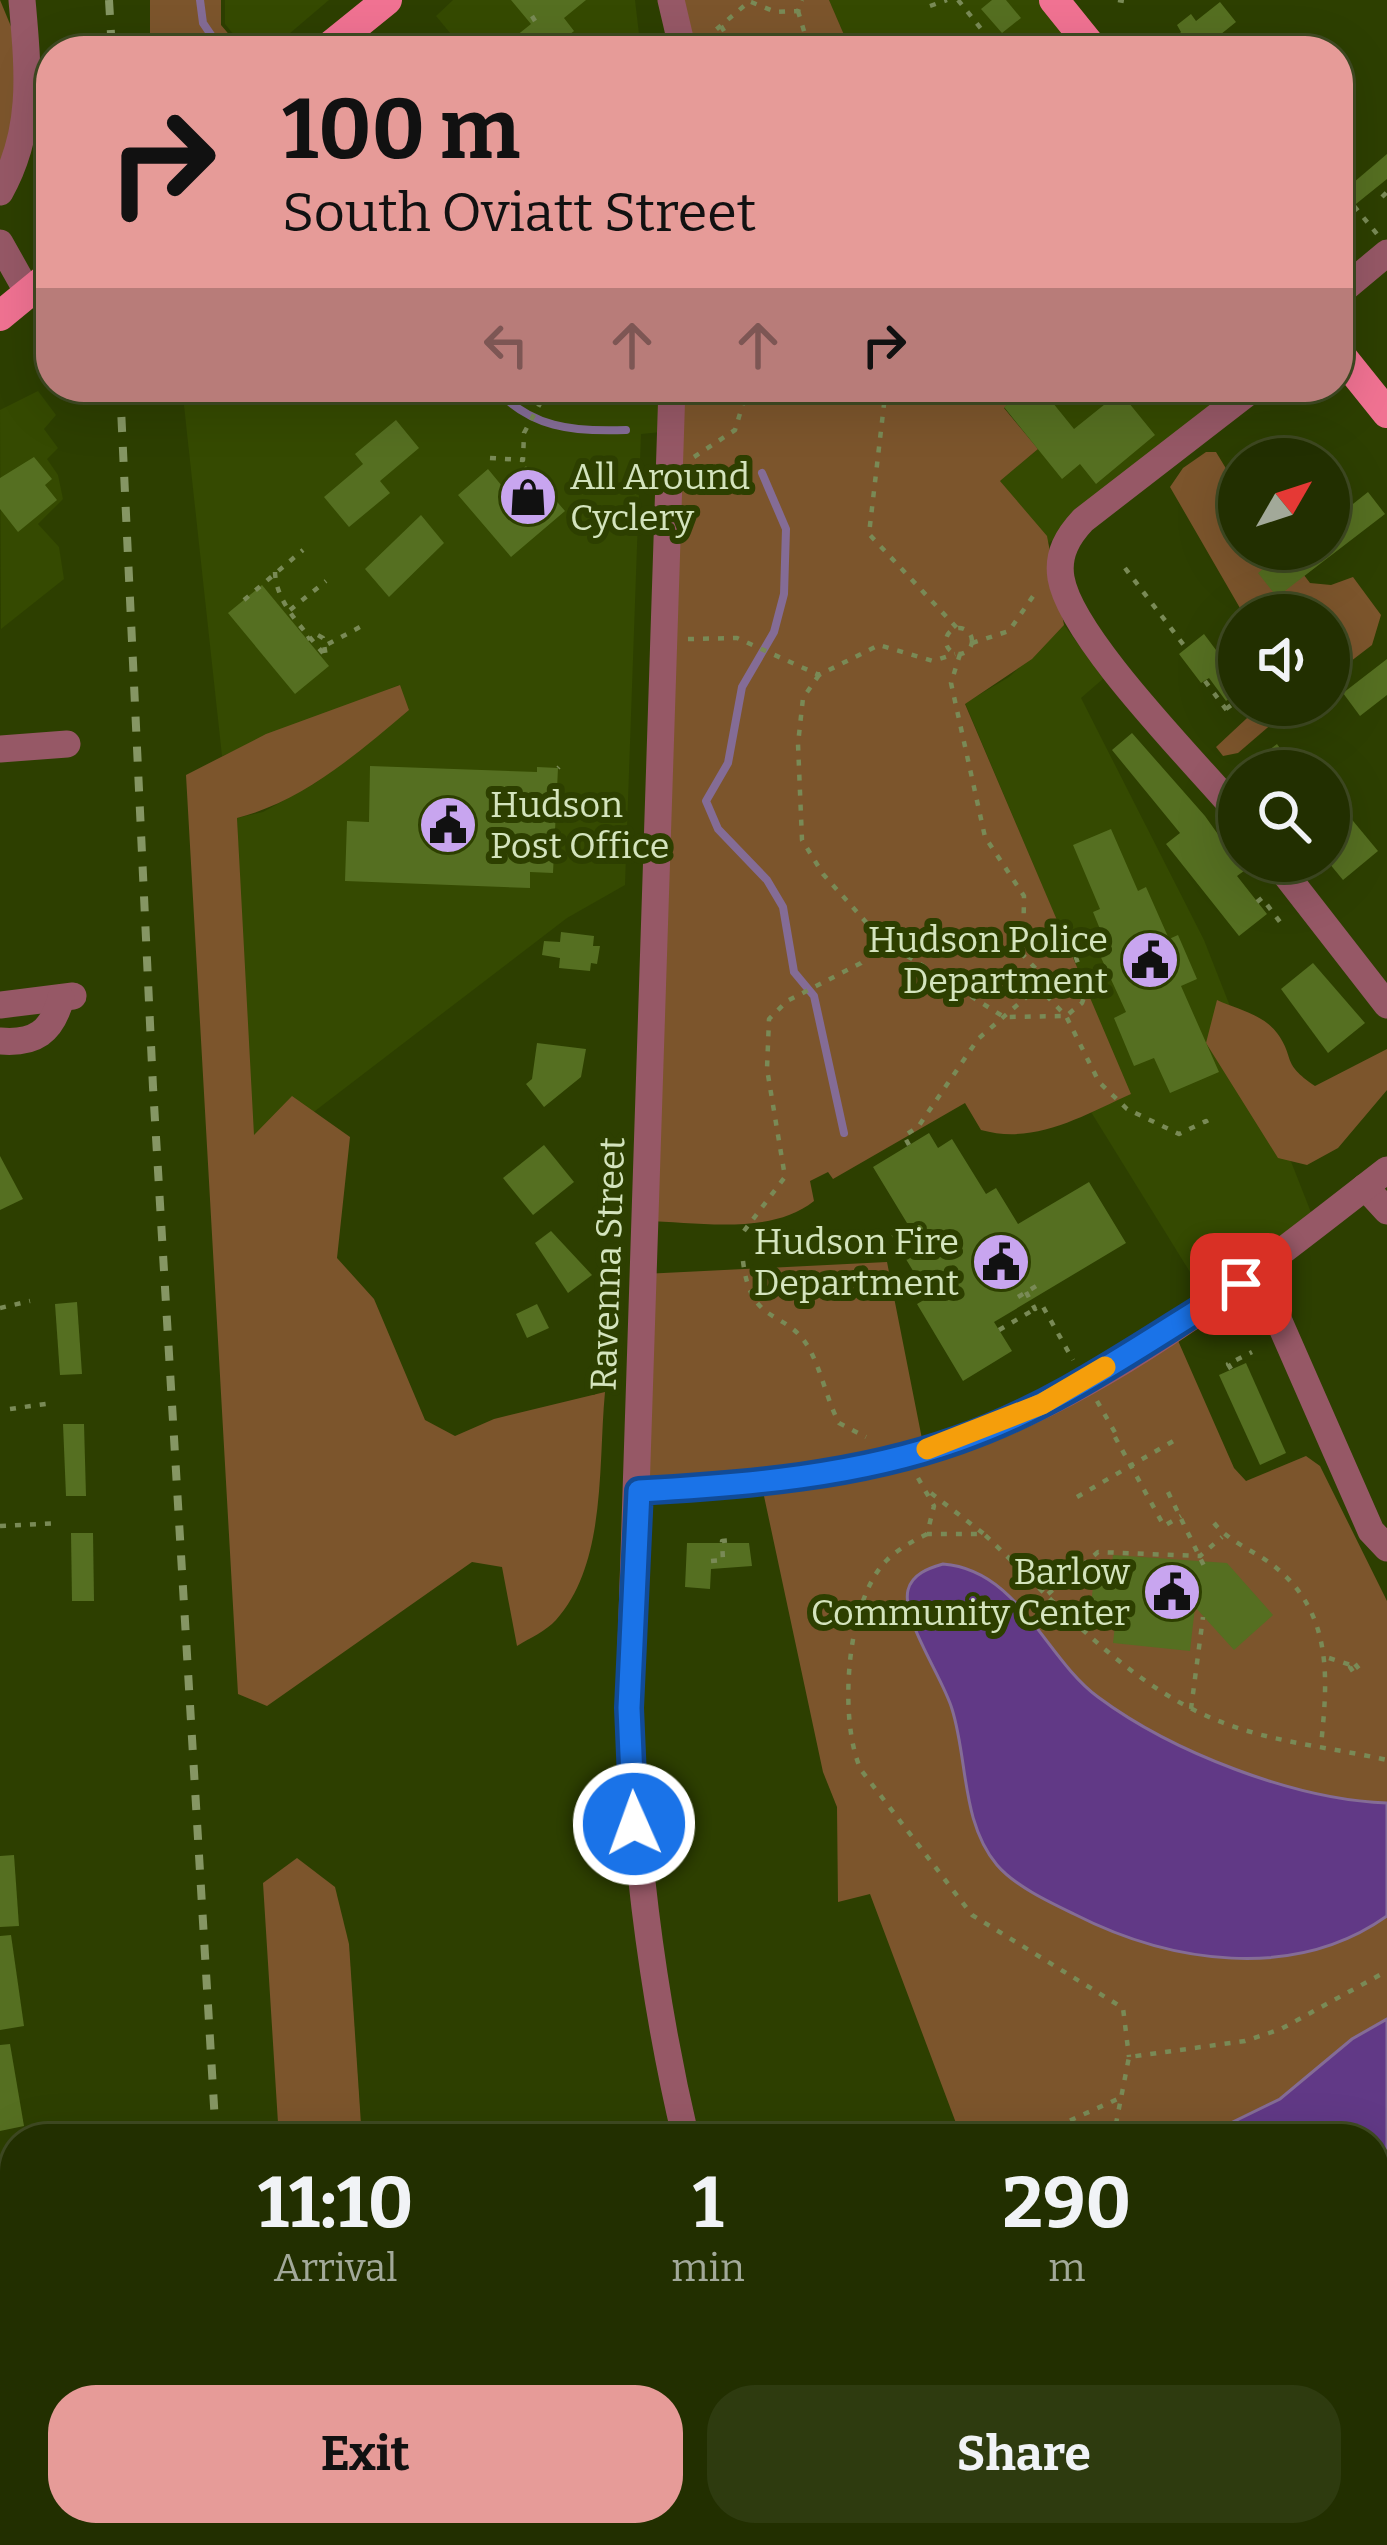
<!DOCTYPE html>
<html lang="en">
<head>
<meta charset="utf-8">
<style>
	:root { --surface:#222f00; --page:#2e3b0f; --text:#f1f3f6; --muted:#a2a999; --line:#3f4a22; --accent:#e69b98 }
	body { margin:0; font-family:Bitter,serif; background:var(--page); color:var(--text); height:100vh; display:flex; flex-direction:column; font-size:45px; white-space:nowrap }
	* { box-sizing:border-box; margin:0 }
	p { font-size:39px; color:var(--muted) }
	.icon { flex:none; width:66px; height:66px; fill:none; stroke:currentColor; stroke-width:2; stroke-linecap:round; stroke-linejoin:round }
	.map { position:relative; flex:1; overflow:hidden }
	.drawer { position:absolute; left:0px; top:2124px; width:1389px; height:423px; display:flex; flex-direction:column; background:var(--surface); border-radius:48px 48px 0 0; box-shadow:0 12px 48px #0002,0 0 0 3px var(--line) }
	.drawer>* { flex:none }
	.banner { position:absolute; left:36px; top:36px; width:1317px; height:366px; border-radius:48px; box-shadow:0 12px 48px #0002,0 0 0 3px var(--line); background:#e69b98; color:#111; overflow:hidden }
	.needle { width:78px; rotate:51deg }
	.tools { position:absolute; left:1218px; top:438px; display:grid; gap:24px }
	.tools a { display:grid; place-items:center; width:132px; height:132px; border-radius:50%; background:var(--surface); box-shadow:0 12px 48px #0002,0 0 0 3px var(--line); font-size:60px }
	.pin { position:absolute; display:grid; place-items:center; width:102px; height:102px; color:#fff; margin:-51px; border-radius:24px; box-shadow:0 6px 18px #0006 }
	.me { position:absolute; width:132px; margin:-66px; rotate:358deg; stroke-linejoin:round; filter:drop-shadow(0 0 9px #0008) }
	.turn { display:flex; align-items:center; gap:42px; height:252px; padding:0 48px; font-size:54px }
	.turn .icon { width:156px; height:156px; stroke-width:2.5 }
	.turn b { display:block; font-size:84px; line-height:102px }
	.lanes { display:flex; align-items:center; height:114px; padding:0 48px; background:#0003; justify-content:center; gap:60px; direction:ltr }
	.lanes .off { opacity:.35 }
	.eta { display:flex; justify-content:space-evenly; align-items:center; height:204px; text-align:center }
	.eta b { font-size:72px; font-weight:700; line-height:84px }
	.primary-button { display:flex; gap:24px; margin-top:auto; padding:24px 48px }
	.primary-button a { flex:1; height:138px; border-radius:48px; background:var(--accent); color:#111; font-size:48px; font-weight:700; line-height:138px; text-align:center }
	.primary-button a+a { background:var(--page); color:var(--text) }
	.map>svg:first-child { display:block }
</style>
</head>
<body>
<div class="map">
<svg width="1387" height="2545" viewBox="0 0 1387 2545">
	<rect width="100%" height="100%" fill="#2d3f00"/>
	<g fill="#354a01">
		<path d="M 225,0 L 329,0 L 269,51 L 247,51 L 225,24 Z"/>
		<path d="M 453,0 L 635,0 L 641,51 L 465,51 L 436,16 Z"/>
		<path d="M 829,0 L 1051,0 L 1091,51 L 851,51 Z"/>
		<path d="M 182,387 L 672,387 L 671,431 L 641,434 L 625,885 L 567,918 L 251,1160 L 237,818 L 263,812 L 315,783 L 409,710 L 399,685 L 222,756 Z"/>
		<path d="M 1010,387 L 1237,387 L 1049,543 L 1000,481 L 1038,449 Z"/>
		<path d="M 38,391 L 56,415 L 44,429 L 58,448 L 47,459 L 58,475 L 63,499 L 38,524 L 59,547 L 64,579 L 1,629 L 0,410 Z"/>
		<path d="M 1064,625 L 1104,678 L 1081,698 L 1204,940 L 1314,1220 L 1206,1298 L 1091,1112 L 1130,1094 L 965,703 L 1009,677 Z"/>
	</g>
	<g fill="#7c552c">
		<path d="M 0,0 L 17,41 L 23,137 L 0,192 Z"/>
		<path d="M 150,0 L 221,0 L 221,25 L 243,51 L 150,51 Z"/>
		<path d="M 671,0 L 829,0 L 851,51 L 683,51 Z"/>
		<path d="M 673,387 L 1010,387 L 1014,399 L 1004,408 L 1038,449 L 1000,481 L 1047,536 L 1064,625 L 1032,659 L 965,704 L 1131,1094 C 1082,1116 1035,1145 981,1130 L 965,1103 L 833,1179 L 828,1172 L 810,1181 L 814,1201 C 770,1236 698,1222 645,1221 Z"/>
		<path d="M 1206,452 L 1216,452 L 1239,490 L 1239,549 L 1284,549 L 1310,583 L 1331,585 L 1353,577 L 1381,615 L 1372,645 L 1329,678 L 1329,615 L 1244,615 L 1170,487 L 1183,468 Z"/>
		<path d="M 400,685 L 409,710 C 357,754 303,801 237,818 L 254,1135 L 292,1096 L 350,1137 L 337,1258 L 374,1299 L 425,1420 L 455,1436 L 494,1419 L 605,1392 C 598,1464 607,1563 556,1620 C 546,1631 530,1638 517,1646 L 502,1567 L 472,1562 L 267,1706 L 238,1694 L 186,775 L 266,734 Z"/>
		<path d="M 1261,705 L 1294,705 L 1238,753 L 1223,756 L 1216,747 Z"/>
		<path d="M 1217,1000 C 1236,1009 1263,1014 1277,1033 C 1296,1059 1280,1062 1315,1086 L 1387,1049 L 1387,1090 L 1338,1148 L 1307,1165 L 1278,1158 L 1206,1043 Z"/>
		<path d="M 887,1262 L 924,1449 L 1172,1327 L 1234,1468 L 1246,1481 L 1306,1456 L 1320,1466 L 1387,1601 L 1387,2545 L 1064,2545 L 1061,2532 L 1374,2532 L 1374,2139 L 962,2139 L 870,1894 L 838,1902 L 837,1807 L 823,1772 L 761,1482 L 639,1491 L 643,1274 Z"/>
		<path d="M 297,1858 L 335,1887 L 349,1944 L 362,2139 L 279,2139 L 263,1883 Z"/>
		<path d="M 303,2532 L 436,2532 L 429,2545 L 303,2545 Z"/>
	</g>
	<g fill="#613986" stroke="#846c96" stroke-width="3">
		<path d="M 943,1564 C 1019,1570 1044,1657 1098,1697 C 1172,1752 1295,1800 1387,1803 L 1387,1916 C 1294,1982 1170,1963 1074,1914 C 1049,1902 1015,1886 997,1865 C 961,1822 968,1760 952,1709 C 943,1678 901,1619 908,1590 C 912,1574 929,1568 943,1564 Z"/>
		<path d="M 1387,2019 L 1387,2527 L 1374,2523 L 1374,2139 L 1198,2139 L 1280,2099 L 1352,2039 Z"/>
	</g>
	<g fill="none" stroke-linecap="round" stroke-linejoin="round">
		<g stroke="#846c96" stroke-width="8">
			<path d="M 200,0 L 203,23 L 222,51"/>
			<path d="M 494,387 C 530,428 573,432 626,430"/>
			<path d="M 762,473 L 786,529 L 784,594 L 774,632 L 742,687 L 728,763 L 706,801 L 718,829 L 767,880 L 783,907 L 794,972 L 814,996 L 844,1133"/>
			<path d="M 1357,2545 L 1365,2532"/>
		</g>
	</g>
	<g fill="#556f21">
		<path d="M 511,0 L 586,0 L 564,18 L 574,31 L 563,40 L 571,51 L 529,51 L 516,36 L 531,24 Z"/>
		<path d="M 992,0 L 1006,0 L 1021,18 L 1002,33 L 981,9 Z"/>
		<path d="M 1220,2 L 1236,22 L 1200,51 L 1187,51 L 1176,38 L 1181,32 L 1177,25 L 1191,14 L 1196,21 Z"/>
		<path d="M 1387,154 L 1387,179 L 1351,208 L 1340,194 Z"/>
		<path d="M 1029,387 L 1040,387 L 1074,429 L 1120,392 L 1155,435 L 1096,484 L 1080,464 L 1062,479 L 1004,407 Z"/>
		<path d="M 396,420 L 419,448 L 380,481 L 390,493 L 349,527 L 324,497 L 363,464 L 355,454 Z"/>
		<path d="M 34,457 L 52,479 L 45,485 L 57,500 L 18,532 L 0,509 L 0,478 Z"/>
		<path d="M 526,466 L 565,511 L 511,557 L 458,495 L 488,469 L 502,486 Z"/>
		<path d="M 1368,492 L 1385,514 L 1277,597 L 1258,573 L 1287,549 L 1329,549 L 1329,523 Z"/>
		<path d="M 421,515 L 444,543 L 389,597 L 365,569 Z"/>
		<path d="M 262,585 L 329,666 L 295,694 L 228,613 Z"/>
		<path d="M 1204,634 L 1228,666 L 1239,658 L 1239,691 L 1226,701 L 1209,678 L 1201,683 L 1179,654 Z"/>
		<path d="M 1387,659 L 1387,695 L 1360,716 L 1343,693 Z"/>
		<path d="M 1132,733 L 1205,816 L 1244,871 L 1237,876 L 1267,914 L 1239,936 L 1166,844 L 1180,833 L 1112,750 Z"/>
		<path d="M 1277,744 L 1289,761 L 1304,750 L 1314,764 L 1305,771 L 1241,771 Z"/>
		<path d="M 370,766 L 537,772 L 537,767 L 558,768 L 553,873 L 530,872 L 530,888 L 345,881 L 347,821 L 369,822 Z"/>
		<path d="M 1329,792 L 1378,851 L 1343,880 L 1329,863 Z"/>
		<path d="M 1111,829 L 1138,891 L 1146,887 L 1169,939 L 1178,935 L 1197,979 L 1181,986 L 1219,1072 L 1170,1093 L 1154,1058 L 1134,1066 L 1114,1018 L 1126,1012 L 1092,938 L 1102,934 L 1093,912 L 1100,909 L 1073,845 Z"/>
		<path d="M 561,932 L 594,936 L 593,946 L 600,946 L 597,964 L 591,963 L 590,971 L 559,968 L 560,958 L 542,955 L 544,941 L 560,942 Z"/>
		<path d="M 1313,963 L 1365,1023 L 1328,1053 L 1281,989 Z"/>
		<path d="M 537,1043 L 586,1049 L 581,1077 L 544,1107 L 526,1084 L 532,1079 Z"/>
		<path d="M 929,1133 L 938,1148 L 952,1139 L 986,1194 L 996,1188 L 1018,1224 L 1089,1182 L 1126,1243 L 994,1322 L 1012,1351 L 963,1381 L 917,1304 L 929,1297 L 890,1233 L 907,1223 L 873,1167 Z"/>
		<path d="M 544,1145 L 574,1182 L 533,1215 L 503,1178 Z"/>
		<path d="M 0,1156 L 23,1199 L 0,1210 Z"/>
		<path d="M 551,1231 L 592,1275 L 568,1293 L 535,1243 Z"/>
		<path d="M 77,1302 L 82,1374 L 60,1375 L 55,1304 Z"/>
		<path d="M 537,1304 L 549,1328 L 527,1338 L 516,1314 Z"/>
		<path d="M 1246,1363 L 1286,1453 L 1260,1465 L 1219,1375 Z"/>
		<path d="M 63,1424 L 84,1424 L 86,1496 L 66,1496 Z"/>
		<path d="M 71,1533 L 93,1533 L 94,1601 L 72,1601 Z"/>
		<path d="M 687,1543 L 749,1543 L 752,1566 L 711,1569 L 710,1589 L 685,1587 Z"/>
		<path d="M 1113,1555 L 1227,1563 L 1273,1615 L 1234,1650 L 1195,1607 L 1190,1651 L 1113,1643 L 1116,1616 L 1090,1613 L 1096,1561 L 1112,1563 Z"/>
		<path d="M 14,1855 L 19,1926 L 0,1927 L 0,1856 Z"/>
		<path d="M 11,1935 L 24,2026 L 0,2030 L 0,1936 Z"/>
		<path d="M 10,2044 L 24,2126 L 0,2131 L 0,2045 Z"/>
	</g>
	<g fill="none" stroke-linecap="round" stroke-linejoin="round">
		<g stroke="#798a56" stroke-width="4.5" stroke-dasharray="6 9" stroke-linecap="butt">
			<path d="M 958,0 L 999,51"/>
			<path d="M 1118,0 L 1124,1"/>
			<path d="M 751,2 L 776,12 L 798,11 L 802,0"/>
			<path d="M 930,6 L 947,0"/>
			<path d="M 798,11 L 810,51"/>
			<path d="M 532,16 L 535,21"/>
			<path d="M 721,26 L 736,51"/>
			<path d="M 705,39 L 751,0"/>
			<path d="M 1382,197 L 1387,192"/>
			<path d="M 1354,206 L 1377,234"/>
			<path d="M 886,387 L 869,534 L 957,628"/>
			<path d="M 1017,387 L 1019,395"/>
			<path d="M 694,457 L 735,430 L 748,387"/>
			<path d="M 490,458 L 523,460 L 524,433 L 549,387"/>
			<path d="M 1329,506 L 1337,516"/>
			<path d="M 1290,563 L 1305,550"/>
			<path d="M 1125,568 L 1186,648"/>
			<path d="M 275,572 C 276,605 307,632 326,657 L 323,638 L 316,634 L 307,639"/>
			<path d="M 244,600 L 303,550"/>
			<path d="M 290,610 L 326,581"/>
			<circle cx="959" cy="641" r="13"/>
			<path d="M 688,639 L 737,638 L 819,675 L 879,645 L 933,661 L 955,654"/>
			<path d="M 972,643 L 1009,631 L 1038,589"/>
			<path d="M 328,644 L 360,627"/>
			<path d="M 960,654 L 951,683 L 985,837 L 1024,896 L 1023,955 L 1036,969 L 1038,987"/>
			<path d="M 1205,681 L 1231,716"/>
			<path d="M 1226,709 L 1239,699"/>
			<path d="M 558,768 L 559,767"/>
			<path d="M 1257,902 L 1262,898 L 1283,926"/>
			<path d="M 882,940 L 1004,1017 L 1066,1016 L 1082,1003 L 1087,989 L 1074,952 L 1095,944"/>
			<path d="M 909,1145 L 904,1136 L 918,1127 L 978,1039 L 1038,987 L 1066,1016 L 1099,1082 L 1127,1109 L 1179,1134 L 1206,1121 L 1210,1129"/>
			<path d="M 744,1231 L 785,1177 L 767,1069 L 769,1019 L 787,1001 L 861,963 L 882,940 L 823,874 L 802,840 L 798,744 L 803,698 L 819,675"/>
			<path d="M 743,1261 C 751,1329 787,1307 810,1350 C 822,1373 827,1400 839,1423 L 866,1437"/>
			<path d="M 1026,1292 L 1035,1309 L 1042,1305 L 1073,1360"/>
			<path d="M 1018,1297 L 1038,1285"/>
			<path d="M 0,1308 L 30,1301"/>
			<path d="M 999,1330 L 1035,1309"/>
			<path d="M 1231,1369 L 1228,1364 L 1252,1352"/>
			<path d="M 1097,1401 L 1117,1436"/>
			<path d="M 10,1409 L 52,1403"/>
			<path d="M 1115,1437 L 1164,1526 L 1181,1516"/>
			<path d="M 918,1478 L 934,1506 L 927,1534 L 984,1534 C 1062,1608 1135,1696 1241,1729 C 1288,1744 1339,1749 1387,1760"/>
			<path d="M 1168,1492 L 1206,1570"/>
			<path d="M 931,1493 L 984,1534"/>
			<path d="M 1077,1497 L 1175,1440"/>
			<path d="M 1214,1523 C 1229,1542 1255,1551 1274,1566 C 1333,1613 1328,1678 1321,1745"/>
			<path d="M 0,1526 L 59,1523"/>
			<path d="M 927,1534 C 913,1541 898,1549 887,1560 C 846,1600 838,1720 861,1770 L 972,1915 L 1123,2008 L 1129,2057"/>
			<path d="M 711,1561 L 723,1560 L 722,1541 L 733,1540"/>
			<path d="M 1048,1594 L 1098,1552 L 1200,1556 L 1222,1537"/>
			<path d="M 1079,1622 L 1116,1623"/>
			<path d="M 1329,1658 L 1351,1665"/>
			<path d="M 1355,1664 L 1359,1669 L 1354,1673 L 1350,1667 Z"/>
			<path d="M 1191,1709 L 1203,1617"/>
			<path d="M 1029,2139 L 1122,2097"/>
			<path d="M 1113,2139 L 1129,2057 L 1245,2041 L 1281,2029 L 1387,1971"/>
			<path d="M 1189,2545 L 1194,2532"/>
		</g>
		<g stroke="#965866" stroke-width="27">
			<path d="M 671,0 L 683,51"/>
			<path d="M 0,192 C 35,130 28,69 22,0"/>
			<path d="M 0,243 L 28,293"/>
			<path d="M 1338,294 L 1387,253"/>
			<path d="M 672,387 L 629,1708 C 635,1855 652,1996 686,2139"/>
			<path d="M 0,749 L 67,744"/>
			<path d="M 1239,814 C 1196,763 1071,638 1061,578 C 1057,554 1068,536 1083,520 L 1255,387"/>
			<path d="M 1275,861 L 1387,1005"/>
			<path d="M 0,1005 L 73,996"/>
			<path d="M 0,1041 C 35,1044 52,1032 61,998"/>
			<path d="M 1365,1187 L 1387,1211"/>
			<path d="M 1257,1271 L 1371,1531 L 1387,1548"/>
			<path d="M 639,1491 C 746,1486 853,1474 955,1441 C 1107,1393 1262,1267 1387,1170"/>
			<path d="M 778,2532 L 781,2545"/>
		</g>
		<g stroke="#f07292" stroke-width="30">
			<path d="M 1054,0 L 1095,51"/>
			<path d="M 324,51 L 387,0"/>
			<path d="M 0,316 L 51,274"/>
			<path d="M 1338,352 L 1387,413"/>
		</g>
		<g stroke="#859663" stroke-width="8" stroke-dasharray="15 15" stroke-linecap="butt">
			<path d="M 109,0 L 112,51"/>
			<path d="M 120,387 L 153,1087 L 216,2139"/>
			<path d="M 253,2532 L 253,2545"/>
		</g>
	</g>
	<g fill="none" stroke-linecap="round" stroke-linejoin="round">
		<g stroke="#114b97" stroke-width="30">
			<path id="route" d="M 634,1824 L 629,1708 L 639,1491 C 746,1485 857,1476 958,1440 C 1060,1405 1149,1339 1241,1284"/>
		</g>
		<use href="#route" stroke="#1a73e8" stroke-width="21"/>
		<path stroke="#f59e0b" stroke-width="21" d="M 927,1449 L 1042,1404 L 1105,1367"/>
	</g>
	<defs>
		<g id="shop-disc" transform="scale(3)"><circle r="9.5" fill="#c8a5ef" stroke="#2d3f00"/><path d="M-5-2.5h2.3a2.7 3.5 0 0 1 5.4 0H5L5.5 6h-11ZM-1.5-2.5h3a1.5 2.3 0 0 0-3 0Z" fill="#111"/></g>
		<g id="civic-disc" transform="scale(3)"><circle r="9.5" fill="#c8a5ef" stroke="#2d3f00"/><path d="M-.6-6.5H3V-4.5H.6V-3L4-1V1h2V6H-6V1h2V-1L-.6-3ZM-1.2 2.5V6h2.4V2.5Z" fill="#111"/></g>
	</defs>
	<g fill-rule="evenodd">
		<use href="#shop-disc" x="528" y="497"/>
		<use href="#civic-disc" x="448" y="825"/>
		<use href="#civic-disc" x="1150" y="960"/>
		<use href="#civic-disc" x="1001" y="1262"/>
		<use href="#civic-disc" x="1172" y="1592"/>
	</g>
	<g text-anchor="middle" stroke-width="12" stroke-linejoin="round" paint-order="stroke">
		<g font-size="36" fill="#d4e4bd" stroke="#2d3f00" text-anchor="end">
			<text x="570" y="489" text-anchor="start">All Around<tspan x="570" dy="41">Cyclery</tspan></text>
			<text x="490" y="817" text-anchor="start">Hudson<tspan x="490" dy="41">Post Office</tspan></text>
			<text x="1108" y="952">Hudson Police<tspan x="1108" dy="41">Department</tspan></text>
			<text x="959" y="1254">Hudson Fire<tspan x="959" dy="41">Department</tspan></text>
			<text x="1130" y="1584">Barlow<tspan x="1130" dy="41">Community Center</tspan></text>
		</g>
		<g font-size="36" fill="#d4e4bd" stroke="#2d3f00">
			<text transform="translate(607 1264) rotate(-88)" y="13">Ravenna Street</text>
		</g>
	</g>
</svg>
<div class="tools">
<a><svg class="needle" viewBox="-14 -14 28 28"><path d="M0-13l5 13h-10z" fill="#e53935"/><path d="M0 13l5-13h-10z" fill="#a2a999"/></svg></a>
<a><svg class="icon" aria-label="sound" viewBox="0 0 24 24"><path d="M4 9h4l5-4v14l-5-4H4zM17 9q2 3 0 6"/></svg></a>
<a><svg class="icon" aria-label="search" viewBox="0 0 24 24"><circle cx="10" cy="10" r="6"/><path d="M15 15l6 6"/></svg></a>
</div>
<div class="pin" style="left:1241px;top:1284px;background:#d93025"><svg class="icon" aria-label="arrive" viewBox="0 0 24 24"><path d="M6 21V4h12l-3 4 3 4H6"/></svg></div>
<svg class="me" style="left:634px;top:1824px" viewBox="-20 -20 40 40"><circle r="17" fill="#1a73e8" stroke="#fff" stroke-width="3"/><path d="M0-11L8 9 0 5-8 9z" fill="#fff"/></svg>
<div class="banner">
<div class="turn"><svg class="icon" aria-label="right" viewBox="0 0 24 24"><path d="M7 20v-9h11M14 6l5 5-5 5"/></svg><div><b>100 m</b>South Oviatt Street</div></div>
<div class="lanes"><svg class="icon off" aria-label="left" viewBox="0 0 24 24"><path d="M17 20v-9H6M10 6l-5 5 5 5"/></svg><svg class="icon off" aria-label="ahead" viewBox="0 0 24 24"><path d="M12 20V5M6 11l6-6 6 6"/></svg><svg class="icon off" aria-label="ahead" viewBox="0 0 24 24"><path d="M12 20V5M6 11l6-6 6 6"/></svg><svg class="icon" aria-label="right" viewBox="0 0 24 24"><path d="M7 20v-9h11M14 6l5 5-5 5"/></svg></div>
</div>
<section class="drawer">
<div class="eta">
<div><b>11:10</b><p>Arrival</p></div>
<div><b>1</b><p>min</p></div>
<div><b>290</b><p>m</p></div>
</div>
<div class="primary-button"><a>Exit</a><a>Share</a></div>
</section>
</div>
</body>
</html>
